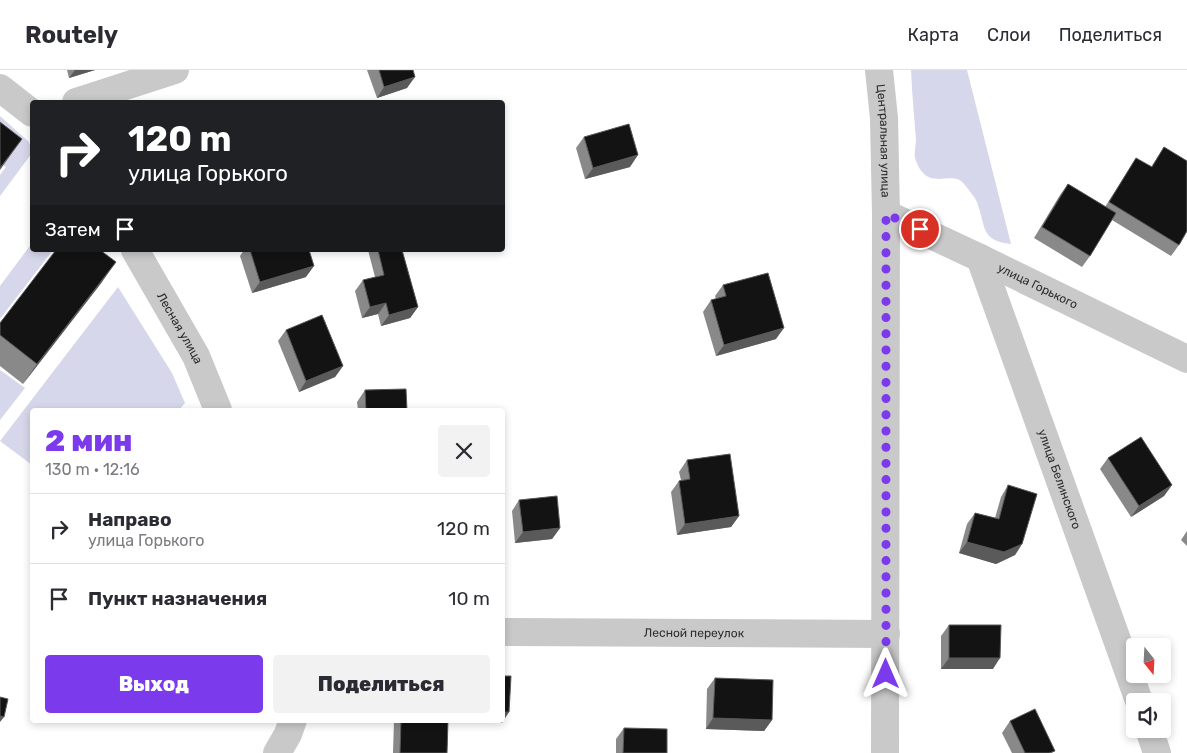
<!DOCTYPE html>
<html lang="ru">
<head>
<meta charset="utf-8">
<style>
	:root { --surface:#fff; --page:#f2f2f3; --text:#2b2b33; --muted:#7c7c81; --line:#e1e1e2; --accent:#7c3aed }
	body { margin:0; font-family:Rubik,sans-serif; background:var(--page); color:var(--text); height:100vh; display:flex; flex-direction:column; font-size:19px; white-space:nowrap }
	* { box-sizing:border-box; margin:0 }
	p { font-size:16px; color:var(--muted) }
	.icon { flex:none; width:28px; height:28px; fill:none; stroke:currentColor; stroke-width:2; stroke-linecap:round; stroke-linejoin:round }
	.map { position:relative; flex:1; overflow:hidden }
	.panel { position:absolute; left:30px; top:338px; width:475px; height:315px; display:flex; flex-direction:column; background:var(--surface); border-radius:5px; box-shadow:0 2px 8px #0003 }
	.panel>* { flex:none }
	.hud { position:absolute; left:30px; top:30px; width:475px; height:152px; border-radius:5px; box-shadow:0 2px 8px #0003; background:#202124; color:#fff; overflow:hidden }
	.needle { width:32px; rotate:162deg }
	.fabs { position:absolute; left:1126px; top:568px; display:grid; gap:10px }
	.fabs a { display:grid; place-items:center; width:45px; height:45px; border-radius:5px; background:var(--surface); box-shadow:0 2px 8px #0003; font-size:25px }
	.pin { position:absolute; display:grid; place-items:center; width:42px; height:42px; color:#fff; margin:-21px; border:2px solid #fff; border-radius:50%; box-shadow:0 1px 5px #0007 }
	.me { position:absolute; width:55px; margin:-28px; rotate:0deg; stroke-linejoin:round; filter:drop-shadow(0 0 4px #0008) }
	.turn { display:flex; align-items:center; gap:18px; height:105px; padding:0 15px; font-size:22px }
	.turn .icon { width:65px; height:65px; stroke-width:2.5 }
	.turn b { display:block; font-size:35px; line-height:42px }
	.then { display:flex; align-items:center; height:48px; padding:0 15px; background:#0003; gap:10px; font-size:19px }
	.round { display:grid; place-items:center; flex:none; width:52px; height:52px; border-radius:5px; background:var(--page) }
	.head { display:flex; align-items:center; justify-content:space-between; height:85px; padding:0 15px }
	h1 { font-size:30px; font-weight:800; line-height:38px; color:var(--accent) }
	.action { display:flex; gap:10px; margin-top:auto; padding:10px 15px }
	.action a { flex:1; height:58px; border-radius:5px; background:var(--accent); color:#fff; font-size:20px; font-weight:800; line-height:58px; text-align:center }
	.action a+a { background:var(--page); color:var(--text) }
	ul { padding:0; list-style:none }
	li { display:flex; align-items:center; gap:15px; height:70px; padding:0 15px; border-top:1px solid var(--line) }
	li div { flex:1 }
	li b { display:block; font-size:19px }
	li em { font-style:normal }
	header { display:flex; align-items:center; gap:30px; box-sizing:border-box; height:70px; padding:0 25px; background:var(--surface); border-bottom:1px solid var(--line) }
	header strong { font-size:24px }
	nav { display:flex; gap:28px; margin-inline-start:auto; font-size:18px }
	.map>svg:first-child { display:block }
</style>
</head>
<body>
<header>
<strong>Routely</strong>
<nav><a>Карта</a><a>Слои</a><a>Поделиться</a></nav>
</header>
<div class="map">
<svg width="1187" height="683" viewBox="0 0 1187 683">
	<rect width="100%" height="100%" fill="#fff"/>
	<g fill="#d7d7eb">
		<path d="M 911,0 L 967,0 L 1011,174 C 980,171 986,156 977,132 C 974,126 968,119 964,114 C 951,98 927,125 915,88 C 914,82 916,75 916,69 C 914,46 912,23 911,0 Z"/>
		<path d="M 0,46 L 29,72 L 32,83 L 0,126 L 0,105 L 6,97 L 0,93 Z"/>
		<path d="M 32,173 L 32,180 L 53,180 L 0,249 L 0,216 Z"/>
		<path d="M 118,217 L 172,303 L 185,333 L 179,340 L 32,340 L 32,395 L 0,371 Z"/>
		<path d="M 0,300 L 25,318 L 0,350 Z"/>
	</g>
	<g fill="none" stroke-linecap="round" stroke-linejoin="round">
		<g stroke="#c9c9c9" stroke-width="28">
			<path id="s1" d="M 879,0 L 884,48 L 886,144 L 885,683"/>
			<path d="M 0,18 L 32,43"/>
			<path d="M 76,32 L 175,0"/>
			<path id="s2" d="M 886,144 L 980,188 L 1187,289"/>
			<path id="s3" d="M 135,180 L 196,286 L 218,340"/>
			<path id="s4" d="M 980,188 L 1139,631"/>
			<path id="s5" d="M 502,562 L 886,564"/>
			<path d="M 1149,659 L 1157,683"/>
			<path d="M 277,683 L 288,664 L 293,650"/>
		</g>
	</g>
	<g fill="#898989">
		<path d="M 67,0 L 95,0 L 69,8 Z"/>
		<path d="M 367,0 L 413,0 L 407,18 L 377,28 Z"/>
		<path d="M 584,67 L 630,97 L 585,109 L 576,78 Z"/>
		<path d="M 1164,77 L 1179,175 L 1171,186 L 1112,150 L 1090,186 L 1082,197 L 1034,168 L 1060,125 L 1068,114 L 1105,137 L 1136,88 L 1151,97 Z"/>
		<path d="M 244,180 L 309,180 L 306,207 L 252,223 L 240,186 Z"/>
		<path d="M 368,180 L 402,180 L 418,237 L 410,248 L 381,256 L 378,244 L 362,248 L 355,221 L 363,210 L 375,207 Z"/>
		<path d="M 102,212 L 23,314 L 0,296 L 0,253 Z"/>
		<path d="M 723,215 L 776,269 L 716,286 L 703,242 L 711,230 L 716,229 L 715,226 Z"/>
		<path d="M 286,260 L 343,296 L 335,307 L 299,322 L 278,271 Z"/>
		<path d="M 365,320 L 407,340 L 358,340 L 357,332 Z"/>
		<path d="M 1108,388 L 1172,415 L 1164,426 L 1131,447 L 1100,399 Z"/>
		<path d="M 687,390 L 739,446 L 731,457 L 677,465 L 671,422 L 679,411 L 681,410 L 679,402 Z"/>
		<path d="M 1008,415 L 1022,474 L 1015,485 L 996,494 L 959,483 L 967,454 L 975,443 L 995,448 L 1001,427 Z"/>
		<path d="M 519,430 L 560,458 L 552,469 L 515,473 L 512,441 Z"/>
		<path d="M 1187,461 L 1187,476 L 1181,470 Z"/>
		<path d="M 949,555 L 993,599 L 941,599 L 941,566 Z"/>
		<path d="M 715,608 L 772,650 L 764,661 L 706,659 L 707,619 Z"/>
		<path d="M 394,650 L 448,650 L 447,683 L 393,683 Z"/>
		<path d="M 1010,651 L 1053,683 L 1012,683 L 1002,663 Z"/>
		<path d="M 624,658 L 667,683 L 616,683 L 616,669 Z"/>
	</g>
	<g fill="#5a5a5a">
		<path d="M 75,0 L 95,0 L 69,8 Z"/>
		<path d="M 415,7 L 407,18 L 377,28 L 384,17 Z"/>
		<path d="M 22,69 L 0,100 L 0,98 Z"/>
		<path d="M 638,85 L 630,97 L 585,109 L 593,98 Z"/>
		<path d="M 116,192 L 102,212 L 23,314 L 37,294 Z"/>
		<path d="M 314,196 L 306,207 L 252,223 L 260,212 Z"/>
		<path d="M 386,233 L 378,244 L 362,248 L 370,237 Z"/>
		<path d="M 418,237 L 410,248 L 381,256 L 389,245 Z"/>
		<path d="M 784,258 L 776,269 L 716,286 L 724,275 Z"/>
		<path d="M 343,296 L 335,307 L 299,322 L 306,311 Z"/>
		<path d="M 1172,415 L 1164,426 L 1131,447 L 1139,436 Z"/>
		<path d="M 739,446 L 731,457 L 677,465 L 685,454 Z"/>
		<path d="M 560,458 L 552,469 L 515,473 L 523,462 Z"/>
		<path d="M 967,472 L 1022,474 L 1015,485 L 996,494 L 959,483 Z"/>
		<path d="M 949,588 L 1000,588 L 993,599 L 941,599 Z"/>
		<path d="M 502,642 L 509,642 L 502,653 L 474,653 L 476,650 L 502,650 Z"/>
		<path d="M 0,646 L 4,647 L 0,652 Z"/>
		<path d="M 713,648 L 772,650 L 764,661 L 706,659 Z"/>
	</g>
	<g fill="#131313" stroke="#5a5a5a">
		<path d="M 379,0 L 413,0 L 415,7 L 384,17 Z"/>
		<path d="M 0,52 L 22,69 L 0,98 Z"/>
		<path d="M 629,54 L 638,85 L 593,98 L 584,67 Z"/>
		<path d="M 1164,77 L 1187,91 L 1187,161 L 1179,175 L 1109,132 L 1136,88 L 1152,97 Z"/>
		<path d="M 1068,114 L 1116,143 L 1090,186 L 1042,157 Z"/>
		<path d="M 56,180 L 100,180 L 116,192 L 37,294 L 0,265 L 0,253 Z"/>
		<path d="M 250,180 L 309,180 L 314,196 L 260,212 Z"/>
		<path d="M 378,180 L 402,180 L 418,237 L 389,245 L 386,233 L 370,237 L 363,210 L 384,205 Z"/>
		<path d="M 768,203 L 784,258 L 724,275 L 711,230 L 726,226 L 723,215 Z"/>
		<path d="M 322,245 L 343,296 L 306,311 L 286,260 Z"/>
		<path d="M 406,319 L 407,340 L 366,340 L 365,320 Z"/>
		<path d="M 1141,367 L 1172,415 L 1139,436 L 1108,388 Z"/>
		<path d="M 730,384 L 739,446 L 685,454 L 679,411 L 690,409 L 687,390 Z"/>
		<path d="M 1008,415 L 1037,424 L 1022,474 L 1004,482 L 967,472 L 975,443 L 999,449 Z"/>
		<path d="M 557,426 L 560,458 L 523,462 L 519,430 Z"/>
		<path d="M 949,555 L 1001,555 L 1000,588 L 949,588 Z"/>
		<path d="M 502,606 L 511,606 L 509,642 L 502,642 Z"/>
		<path d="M 715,608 L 773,610 L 772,650 L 713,648 Z"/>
		<path d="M 0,627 L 8,629 L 4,647 L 0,646 Z"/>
		<path d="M 1035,639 L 1055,681 L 1049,683 L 1025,683 L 1010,651 Z"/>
		<path d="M 401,650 L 448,650 L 447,683 L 400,683 Z"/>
		<path d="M 624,658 L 667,659 L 667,683 L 623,683 Z"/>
	</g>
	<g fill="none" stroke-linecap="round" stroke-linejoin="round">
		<path stroke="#7c3aed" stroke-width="9" stroke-dasharray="0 16.2" d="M 886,604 L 886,144 L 920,159"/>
	</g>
	<g text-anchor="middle" stroke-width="5" stroke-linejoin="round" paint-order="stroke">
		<g font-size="12" fill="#2c2c2c" stroke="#fff">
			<text dy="4" stroke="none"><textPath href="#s1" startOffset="71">Центральная улица</textPath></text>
			<text dy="4" stroke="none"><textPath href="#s2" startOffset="168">улица Горького</textPath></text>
			<text dy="4" stroke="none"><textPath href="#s3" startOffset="90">Лесная улица</textPath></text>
			<text dy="4" stroke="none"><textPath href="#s4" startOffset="235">улица Белинского</textPath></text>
			<text dy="4" stroke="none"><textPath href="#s5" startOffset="192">Лесной переулок</textPath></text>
		</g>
	</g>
</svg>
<div class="fabs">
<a><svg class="needle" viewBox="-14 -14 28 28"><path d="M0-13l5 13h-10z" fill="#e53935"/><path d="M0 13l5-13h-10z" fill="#7c7c81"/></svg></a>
<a><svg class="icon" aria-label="sound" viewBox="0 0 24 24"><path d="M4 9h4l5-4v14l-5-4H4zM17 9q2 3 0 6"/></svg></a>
</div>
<div class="pin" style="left:920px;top:159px;background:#d93025"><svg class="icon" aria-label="arrive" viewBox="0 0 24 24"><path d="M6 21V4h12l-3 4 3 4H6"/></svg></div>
<svg class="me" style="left:886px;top:604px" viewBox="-20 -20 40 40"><path d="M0-17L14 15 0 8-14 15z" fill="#7c3aed" stroke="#fff" stroke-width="4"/></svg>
<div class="hud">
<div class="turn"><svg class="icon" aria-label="right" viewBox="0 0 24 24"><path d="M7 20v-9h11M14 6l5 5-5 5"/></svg><div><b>120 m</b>улица Горького</div></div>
<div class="then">Затем<svg class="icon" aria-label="arrive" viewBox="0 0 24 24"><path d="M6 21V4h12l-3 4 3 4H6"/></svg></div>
</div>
<section class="panel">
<div class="head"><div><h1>2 мин</h1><p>130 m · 12:16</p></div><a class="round"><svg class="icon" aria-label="close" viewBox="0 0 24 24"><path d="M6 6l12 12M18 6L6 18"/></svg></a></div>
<ul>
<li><svg class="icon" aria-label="right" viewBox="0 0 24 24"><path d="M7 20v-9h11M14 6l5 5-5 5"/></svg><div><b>Направо</b><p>улица Горького</p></div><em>120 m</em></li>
<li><svg class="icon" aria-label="arrive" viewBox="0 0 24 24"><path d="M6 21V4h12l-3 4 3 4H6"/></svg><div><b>Пункт назначения</b></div><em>10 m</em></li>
</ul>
<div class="action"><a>Выход</a><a>Поделиться</a></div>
</section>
</div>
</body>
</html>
